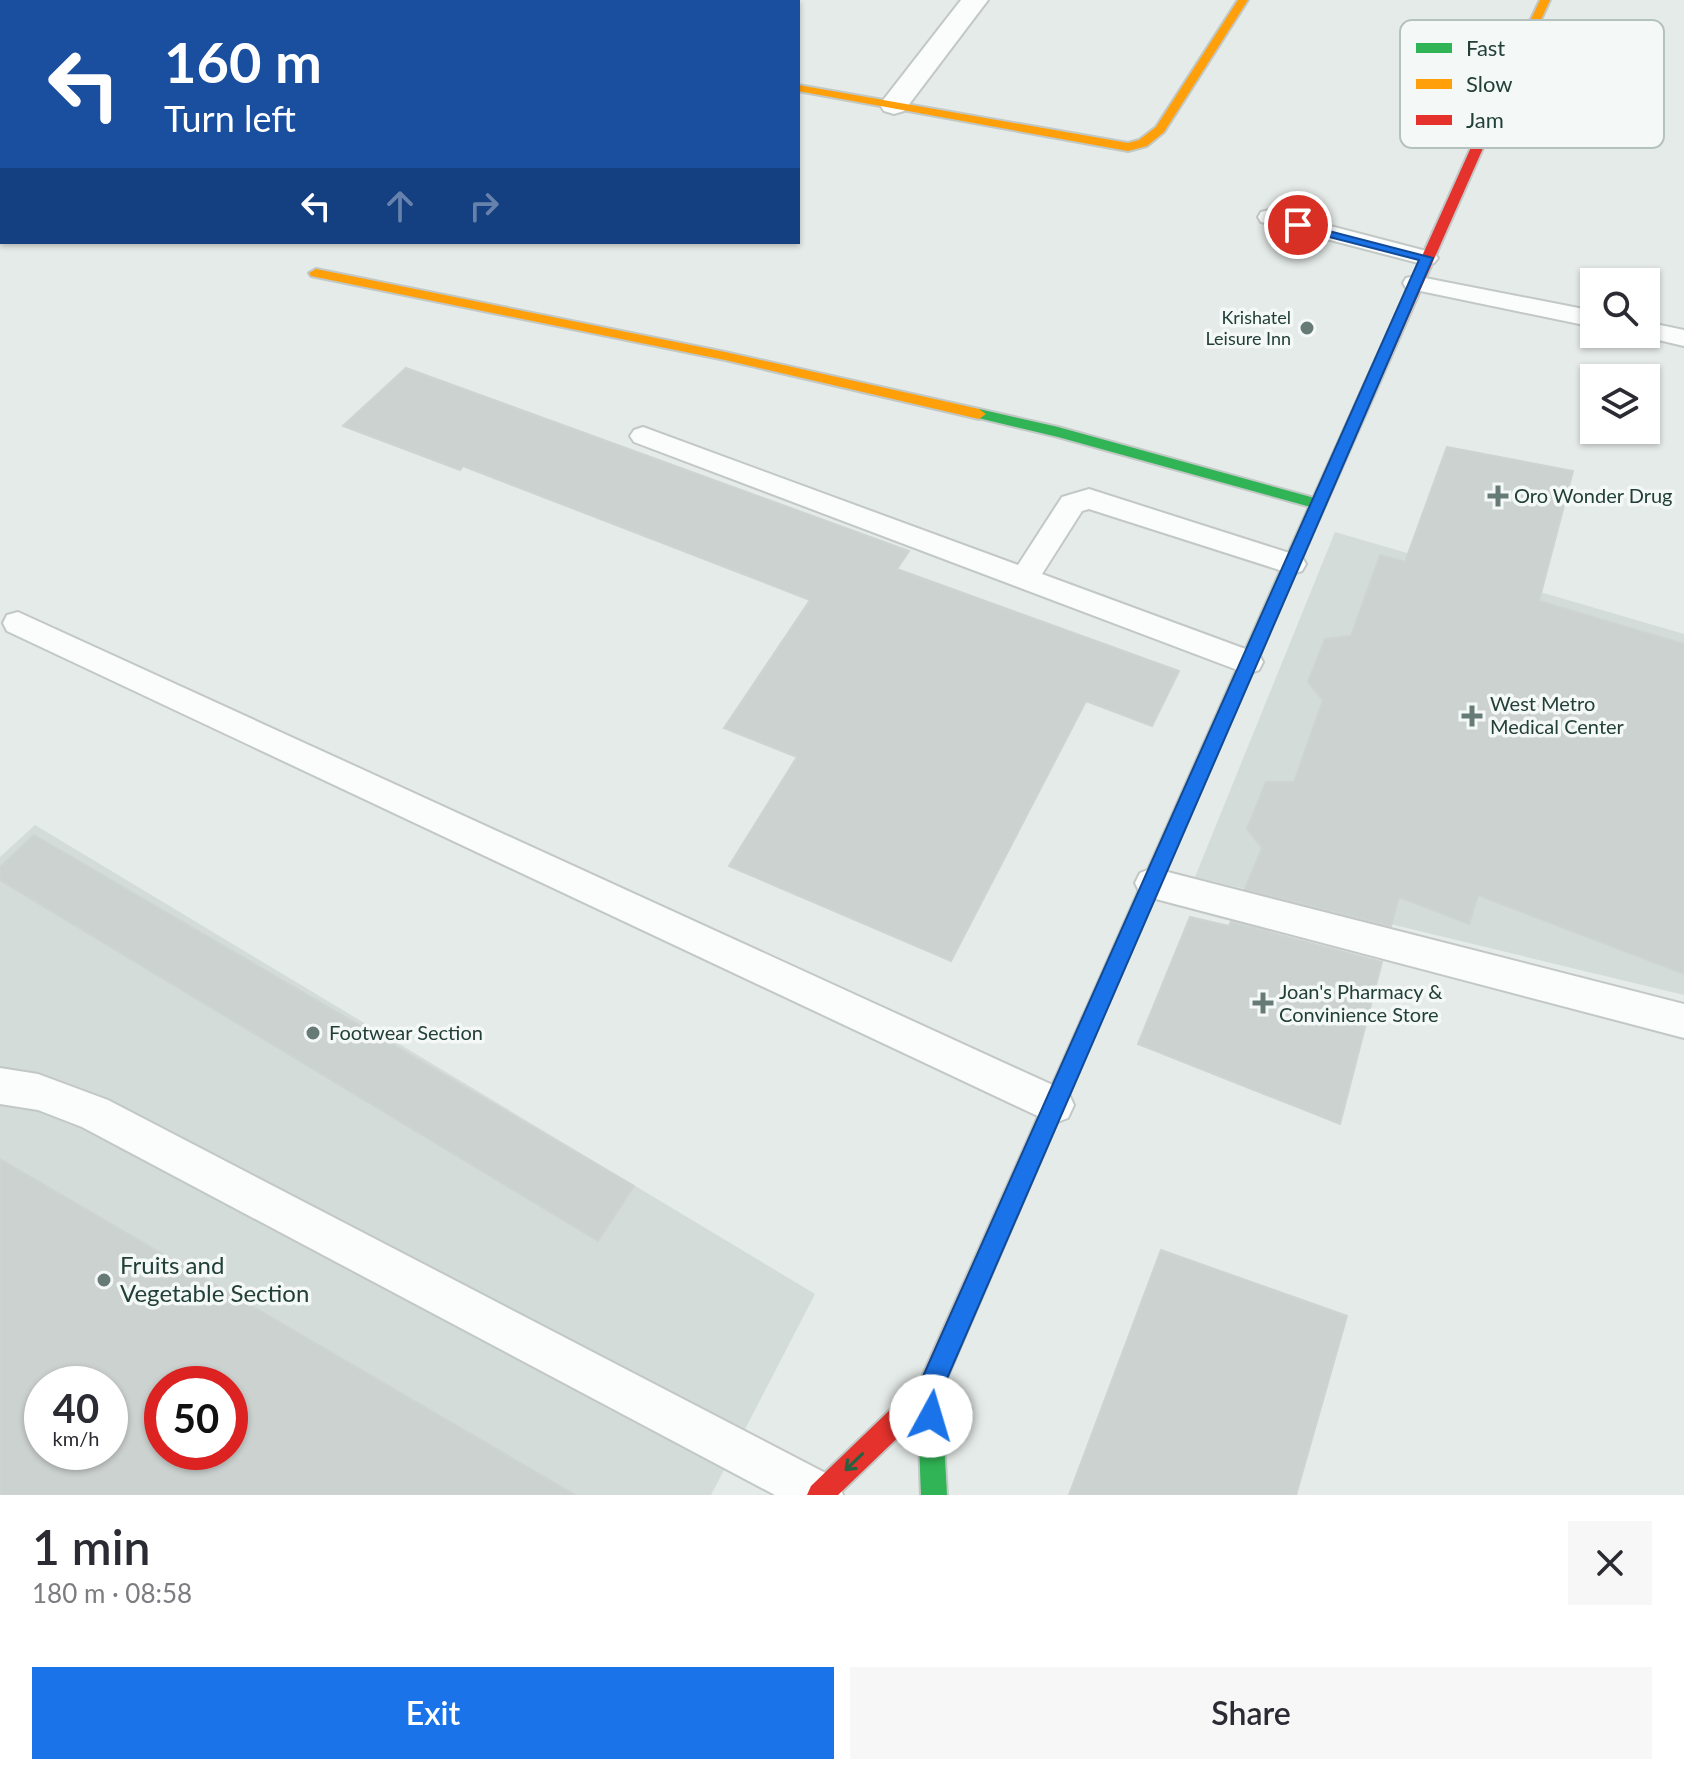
<!DOCTYPE html>
<html lang="en">
<head>
<meta charset="utf-8">
<style>
	:root { --surface:#fff; --page:#f7f7f7; --text:#2b2b33; --muted:#7c7c81; --accent:#1a73e8 }
	body { margin:0; font-family:Lato,sans-serif; background:var(--page); color:var(--text); height:100vh; display:flex; flex-direction:column; font-size:30px; white-space:nowrap }
	* { box-sizing:border-box; margin:0 }
	p { font-size:26px; color:var(--muted) }
	.icon { flex:none; width:44px; height:44px; fill:none; stroke:currentColor; stroke-width:2; stroke-linecap:round; stroke-linejoin:round }
	.map { position:relative; height:1495px; overflow:hidden }
	.sheet { display:flex; flex-direction:column; background:var(--surface); flex:1 }
	.sheet>* { flex:none }
	.hud { position:absolute; left:0px; top:0px; width:800px; height:244px; box-shadow:0 2px 6px #0004; background:#1a4fa0; color:#fff; overflow:hidden }
	.tools { position:absolute; left:1580px; top:268px; display:grid; gap:16px }
	.tools a { display:grid; place-items:center; width:80px; height:80px; border-radius:0px; background:var(--surface); box-shadow:0 2px 6px #0004; font-size:40px }
	.speed { position:absolute; left:24px; top:1366px; display:flex; gap:16px; font-size:40px; font-weight:700; text-align:center }
	.speed>* { display:grid; place-content:center; width:104px; height:104px; border-radius:50%; background:var(--surface); box-shadow:0 2px 6px #0004; line-height:1 }
	.speed small { font-size:20px; font-weight:400 }
	.speed .limit { border:12px solid #d22; background:#fff; color:#111 }
	.pin { position:absolute; display:grid; place-items:center; width:68px; height:68px; color:#fff; margin:-34px; border:4px solid #fff; border-radius:50%; box-shadow:0 2px 8px #0007 }
	.me { position:absolute; width:88px; margin:-44px; rotate:6deg; stroke-linejoin:round; filter:drop-shadow(0 0 6px #0008) }
	.turn { display:flex; align-items:center; gap:28px; height:168px; padding:0 32px; font-size:36px }
	.turn .icon { width:104px; height:104px; stroke-width:2.5 }
	.turn b { display:block; font-size:56px; line-height:68px }
	.lanes { display:flex; align-items:center; height:76px; padding:0 32px; background:#0003; justify-content:center; gap:40px; direction:ltr }
	.lanes .off { opacity:.35 }
	.round { display:grid; place-items:center; flex:none; width:84px; height:84px; border-radius:0px; background:var(--page) }
	.summary { display:flex; align-items:center; justify-content:space-between; height:136px; padding:0 32px }
	h1 { font-size:48px; font-weight:600; line-height:60px }
	.action { display:flex; gap:16px; margin-top:auto; padding:16px 32px }
	.action a { flex:1; height:92px; border-radius:0px; background:var(--accent); color:#fff; font-size:32px; font-weight:600; line-height:92px; text-align:center }
	.action a+a { background:var(--page); color:var(--text) }
	.map>svg:first-child { display:block }
</style>
</head>
<body>
<div class="map">
<svg width="1684" height="1495" viewBox="0 0 1684 1495">
	<rect width="100%" height="100%" fill="#e5ebe8"/>
	<g fill="#d3dcd8" fill-rule="evenodd">
		<path d="M 1335,532 L 1684,634 L 1684,995 L 1195,877 Z"/>
		<path d="M 35,825 L 815,1294 L 711,1495 L 0,1495 L 0,857 ZM 42,1384 L 110,1384 L 110,1452 L 42,1452 ZM 162,1384 L 230,1384 L 230,1452 L 162,1452 Z"/>
	</g>
	<g fill="#ccd2d0" stroke="#ced4d1" stroke-width="2" fill-rule="evenodd">
		<path d="M 406,368 L 909,551 L 897,569 L 1179,671 L 1152,726 L 1086,701 L 951,961 L 729,866 L 797,757 L 724,728 L 810,600 L 463,466 L 460,470 L 343,426 Z"/>
		<path d="M 1447,447 L 1573,471 L 1539,601 L 1684,644 L 1684,974 L 1478,895 L 1469,924 L 1399,897 L 1391,926 L 1245,889 L 1262,848 L 1247,829 L 1266,782 L 1294,782 L 1323,700 L 1308,682 L 1325,639 L 1351,636 L 1380,555 L 1405,562 Z"/>
		<path d="M 34,835 L 634,1186 L 598,1241 L 0,880 L 0,867 Z"/>
		<path d="M 1190,917 L 1229,926 L 1231,922 L 1382,962 L 1340,1124 L 1138,1044 Z"/>
		<path d="M 0,1159 L 575,1495 L 0,1495 ZM 42,1384 L 110,1384 L 110,1452 L 42,1452 ZM 162,1384 L 230,1384 L 230,1452 L 162,1452 Z"/>
		<path d="M 1161,1250 L 1347,1316 L 1296,1495 L 1069,1495 Z"/>
	</g>
	<g fill="none" stroke-linecap="round" stroke-linejoin="round">
		<g stroke="#c2c8c5" stroke-width="4">
			<g id="lane">
				<path d="M 1269,210 L 1434,253 L 1438,258 L 1434,263 L 1426,265 L 1261,222 L 1258,217 L 1261,212 Z"/>
				<path d="M 1415,276 L 1594,311 L 1594,327 L 1406,288 L 1403,283 L 1406,278 Z"/>
				<path d="M 1646,322 L 1684,330 L 1684,346 L 1637,335 L 1646,334 Z"/>
				<path d="M 643,427 L 1018,565 L 1062,497 L 1089,489 L 1302,557 L 1306,564 L 1302,571 L 1292,574 L 1089,509 L 1082,511 L 1042,574 L 1259,654 L 1263,662 L 1259,670 L 1248,674 L 634,442 L 630,436 L 634,430 Z"/>
				<path d="M 18,612 L 1068,1092 L 1074,1105 L 1068,1118 L 1055,1123 L 1042,1118 L 7,631 L 3,623 L 7,615 Z"/>
				<path d="M 1152,868 L 1684,1004 L 1684,1038 L 1152,898 L 1140,893 L 1135,883 L 1140,873 Z"/>
				<path d="M 0,1068 L 38,1074 L 108,1100 L 837,1479 L 843,1495 L 775,1495 L 82,1127 L 38,1110 L 0,1104 Z"/>
			</g>
		</g>
		<g stroke="#c2c8c5" stroke-width="4">
			<path id="street" d="M 961,0 L 988,0 L 904,111 L 894,114 L 884,111 L 880,105 L 884,99 Z"/>
		</g>
		<g stroke="#c1c8c5" stroke-width="4">
			<g id="fast">
				<path d="M 979,409 L 1058,427 L 1318,499 L 1326,504 L 1318,509 L 1058,437 L 974,417 L 972,414 Z"/>
				<path d="M 1290,561 L 1298,567 L 1100,1023 L 1097,1030 L 1090,1032 L 1083,1030 L 1080,1023 L 1282,567 Z"/>
				<path d="M 929,1378 L 938,1381 L 941,1390 L 947,1495 L 921,1495 L 917,1390 L 920,1381 Z"/>
			</g>
		</g>
		<g stroke="#c1c8c5" stroke-width="4">
			<g id="slow">
				<path d="M 1238,0 L 1248,0 L 1164,132 L 1147,146 L 1128,151 L 798,91 L 798,85 L 1128,143 L 1139,140 L 1156,127 Z"/>
				<path d="M 1540,0 L 1550,0 L 1503,103 L 1493,106 L 1491,103 Z"/>
				<path d="M 316,269 L 725,352 L 979,409 L 986,414 L 979,419 L 725,360 L 311,276 L 309,273 Z"/>
			</g>
		</g>
		<g stroke="#c1c8c5" stroke-width="4">
			<g id="jam">
				<path d="M 1497,99 L 1503,103 L 1298,567 L 1290,573 L 1284,571 L 1282,567 L 1491,103 Z"/>
				<path d="M 1090,1014 L 1097,1016 L 1100,1023 L 938,1399 L 838,1495 L 807,1495 L 811,1486 L 920,1381 L 1083,1016 Z"/>
			</g>
		</g>
		<use href="#lane" fill="#fbfcfc" fill-rule="evenodd"/>
		<use href="#street" fill="#fbfcfc" fill-rule="evenodd"/>
		<use href="#fast" fill="#30b455" fill-rule="evenodd"/>
		<use href="#slow" fill="#ff9f0a" fill-rule="evenodd"/>
		<use href="#jam" fill="#e5322d" fill-rule="evenodd"/>
	</g>
	<defs><path id="oneway-shaft" d="M-6 0H5M1.5-3L5.5 0L1.5 3" fill="none" stroke-width="1.6" stroke-linecap="round" stroke-linejoin="round" transform="scale(2)"/></defs>
	<use stroke="#266241" href="#oneway-shaft" transform="translate(854 1462) rotate(136)"/>
	<path fill="#1a73e8" stroke="#114b97" stroke-width="2" d="M 1294,222 L 1433,258 L 942,1390 L 943,1416 L 939,1425 L 931,1428 L 922,1425 C 916,1411 915,1394 921,1381 L 1419,260 L 1294,228 Z"/>
	<g fill="#667b76" stroke="#f4f9f7" stroke-width="3">
		<circle cx="1307" cy="328" r="8"/>
		<path d="M1494 484h8v8h8v8h-8v8h-8v-8h-8v-8h8z"/>
		<path d="M1468 704h8v8h8v8h-8v8h-8v-8h-8v-8h8z"/>
		<path d="M1259 991h8v8h8v8h-8v8h-8v-8h-8v-8h8z"/>
		<circle cx="313" cy="1033" r="8"/>
		<circle cx="104" cy="1280" r="8"/>
	</g>
	<g text-anchor="middle" stroke-width="7" stroke-linejoin="round" paint-order="stroke">
		<g font-size="18" fill="#223f38" stroke="#f4f9f7" text-anchor="end">
			<text x="1291" y="324">Krishatel<tspan x="1291" dy="21">Leisure Inn</tspan></text>
		</g>
		<g font-size="20" fill="#223f38" stroke="#f4f9f7" text-anchor="start">
			<text x="1514" y="503">Oro Wonder Drug</text>
			<text x="1490" y="711">West Metro<tspan x="1490" dy="23">Medical Center</tspan></text>
			<text x="1279" y="999">Joan's Pharmacy &amp;<tspan x="1279" dy="23">Convinience Store</tspan></text>
			<text x="329" y="1040">Footwear Section</text>
		</g>
		<g font-size="24" fill="#223f38" stroke="#f4f9f7" text-anchor="start">
			<text x="120" y="1274">Fruits and<tspan x="120" dy="28">Vegetable Section</tspan></text>
		</g>
	</g>
	<rect x="1400" y="20" width="264" height="128" rx="12" fill="#f4f9f7" stroke="#b5c1be" stroke-width="2"/>
	<rect x="1416" y="43" width="36" height="10" fill="#30b455"/>
	<rect x="1416" y="79" width="36" height="10" fill="#ff9f0a"/>
	<rect x="1416" y="115" width="36" height="10" fill="#e5322d"/>
	<g font-size="22" fill="#223f38">
		<text x="1466" y="56">Fast</text>
		<text x="1466" y="92">Slow</text>
		<text x="1466" y="128">Jam</text>
	</g>
</svg>
<div class="tools">
<a><svg class="icon" aria-label="search" viewBox="0 0 24 24"><circle cx="10" cy="10" r="6"/><path d="M15 15l6 6"/></svg></a>
<a><svg class="icon" aria-label="layers" viewBox="0 0 24 24"><path d="M12 4l9 5-9 5-9-5zM3 14l9 5 9-5"/></svg></a>
</div>
<div class="speed"><div>40<small>km/h</small></div><div class="limit">50</div></div>
<div class="pin" style="left:1298px;top:225px;background:#d93025"><svg class="icon" aria-label="arrive" viewBox="0 0 24 24"><path d="M6 21V4h12l-3 4 3 4H6"/></svg></div>
<svg class="me" style="left:931px;top:1416px" viewBox="-20 -20 40 40"><circle r="19" fill="#fff"/><path d="M0-13L10 11 0 6-10 11z" fill="#1a73e8"/></svg>
<div class="hud">
<div class="turn"><svg class="icon" aria-label="left" viewBox="0 0 24 24"><path d="M17 20v-9H6M10 6l-5 5 5 5"/></svg><div><b>160 m</b>Turn left</div></div>
<div class="lanes"><svg class="icon" aria-label="left" viewBox="0 0 24 24"><path d="M17 20v-9H6M10 6l-5 5 5 5"/></svg><svg class="icon off" aria-label="ahead" viewBox="0 0 24 24"><path d="M12 20V5M6 11l6-6 6 6"/></svg><svg class="icon off" aria-label="right" viewBox="0 0 24 24"><path d="M7 20v-9h11M14 6l5 5-5 5"/></svg></div>
</div>
</div>
<section class="sheet">
<div class="summary"><div><h1>1 min</h1><p>180 m · 08:58</p></div><a class="round"><svg class="icon" aria-label="close" viewBox="0 0 24 24"><path d="M6 6l12 12M18 6L6 18"/></svg></a></div>
<div class="action"><a>Exit</a><a>Share</a></div>
</section>
</body>
</html>
